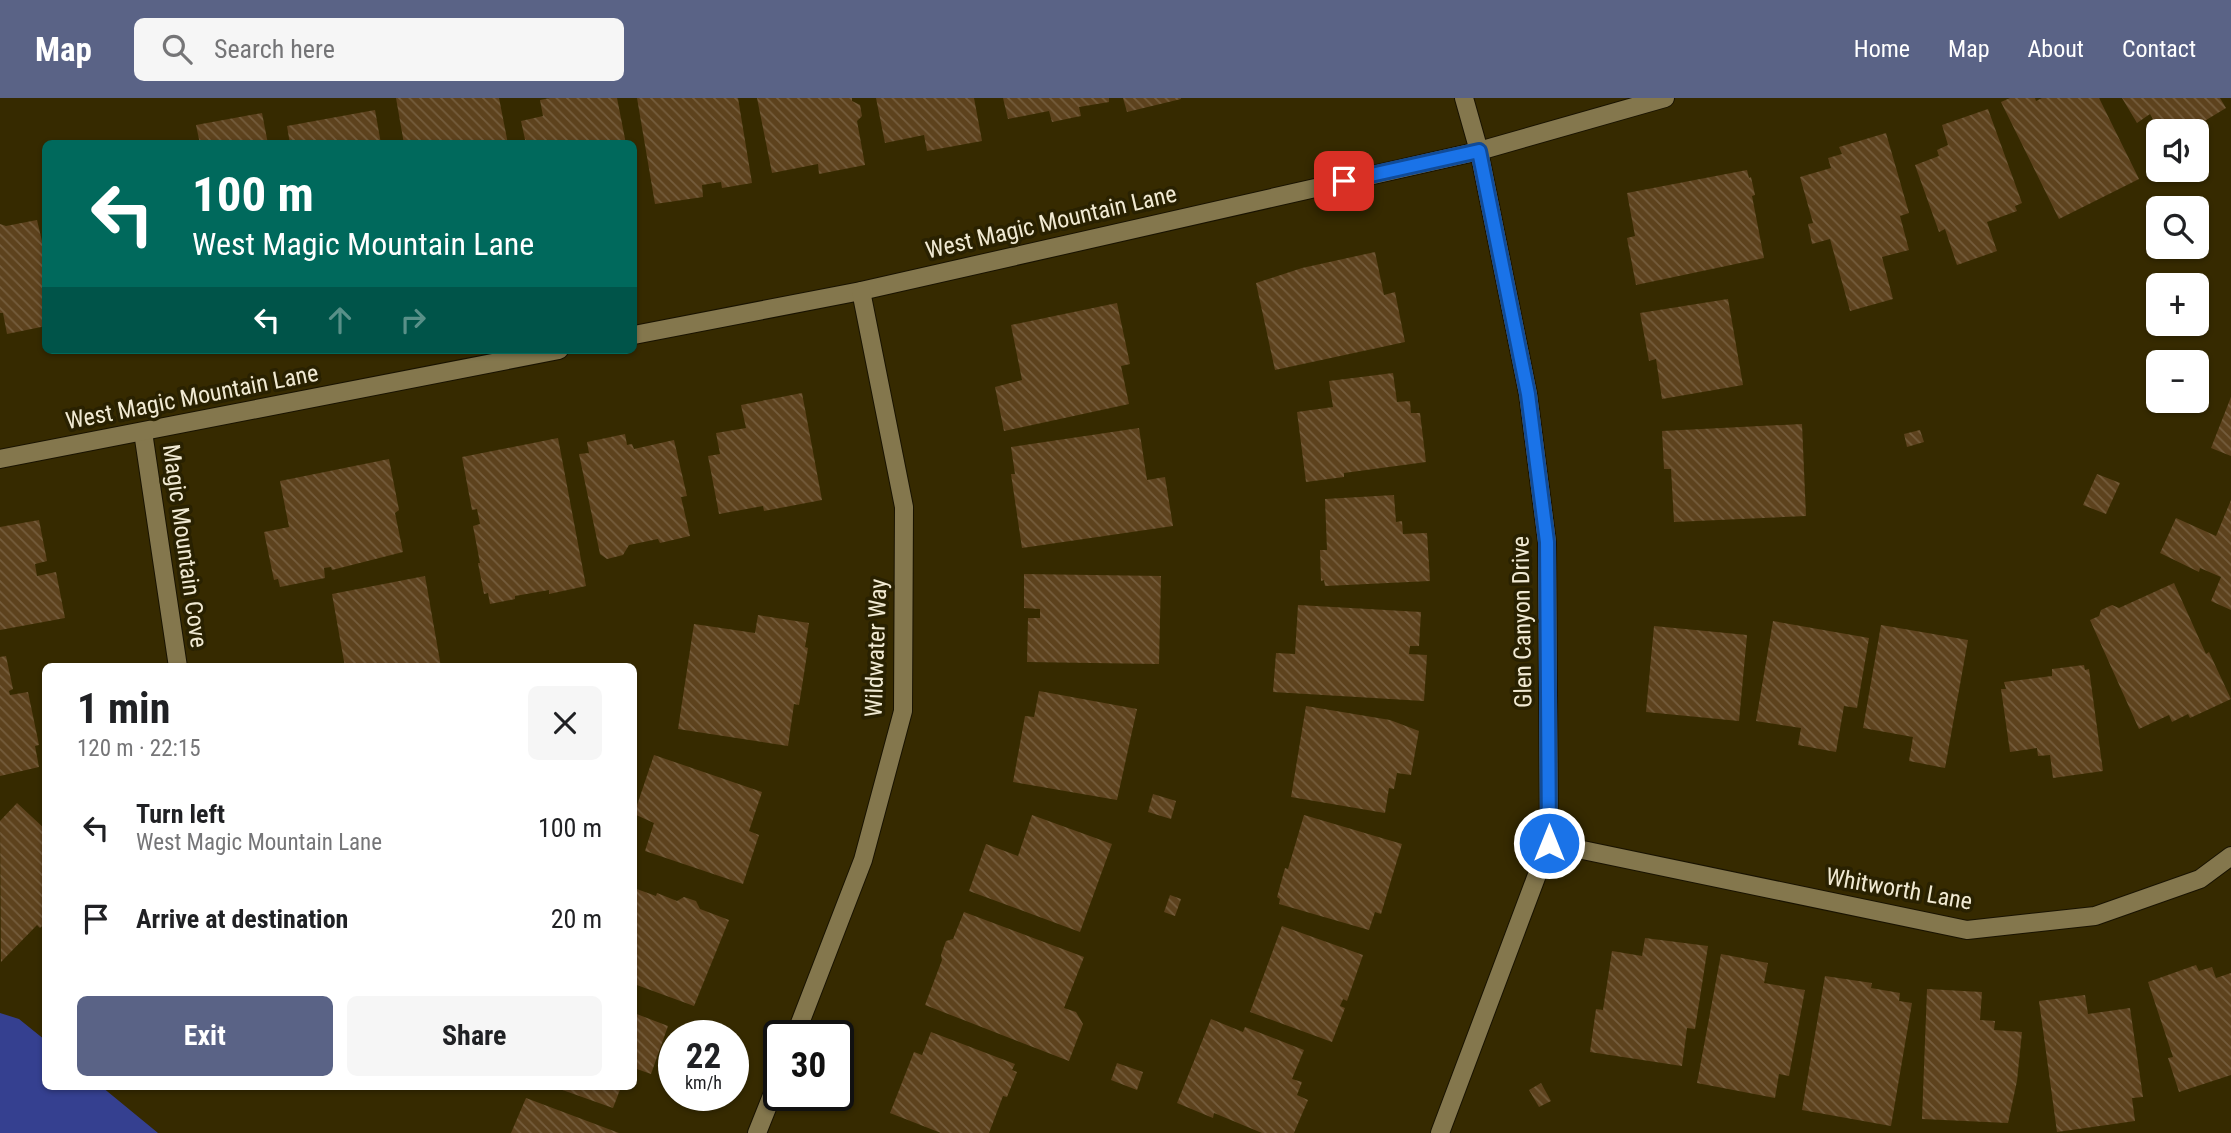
<!DOCTYPE html>
<html lang="en">
<head>
<meta charset="utf-8">
<style>
	:root { --surface:#fff; --page:#f6f6f6; --text:#202124; --muted:#757577; --accent:#5a6386 }
	body { margin:0; font-family:"Roboto Condensed",sans-serif; background:var(--page); color:var(--text); height:100vh; display:flex; flex-direction:column; font-size:26px; white-space:nowrap }
	* { box-sizing:border-box; margin:0 }
	p { font-size:23px; color:var(--muted) }
	.icon { flex:none; width:38px; height:38px; fill:none; stroke:currentColor; stroke-width:2; stroke-linecap:round; stroke-linejoin:round }
	.map { position:relative; flex:1; overflow:hidden }
	.side { position:absolute; left:42px; top:565px; width:595px; height:427px; display:flex; flex-direction:column; background:var(--surface); border-radius:10px; box-shadow:0 2px 5px #0004 }
	.side>* { flex:none }
	.banner { position:absolute; left:42px; top:42px; width:595px; height:214px; border-radius:10px; box-shadow:0 2px 5px #0004; background:#00695c; color:#fff; overflow:hidden }
	.fabs { position:absolute; left:2146px; top:21px; display:grid; gap:14px }
	.fabs a { display:grid; place-items:center; width:63px; height:63px; border-radius:10px; background:var(--surface); box-shadow:0 2px 5px #0004; font-size:35px }
	.speed { position:absolute; left:658px; top:922px; display:flex; gap:14px; font-size:35px; font-weight:700; text-align:center }
	.speed>* { display:grid; place-content:center; width:91px; height:91px; border-radius:50%; background:var(--surface); box-shadow:0 2px 5px #0004; line-height:1 }
	.speed small { font-size:18px; font-weight:400 }
	.speed .limit { border:4px solid #111; border-radius:10px; background:#fff; color:#111 }
	.pin { position:absolute; display:grid; place-items:center; width:60px; height:60px; color:#fff; margin:-30px; border-radius:14px; box-shadow:0 4px 10px #0006 }
	.me { position:absolute; width:77px; margin:-38px; rotate:0deg; stroke-linejoin:round; filter:drop-shadow(0 0 5px #0008) }
	.turn { display:flex; align-items:center; gap:24px; height:147px; padding:0 35px; font-size:32px }
	.turn .icon { width:91px; height:91px; stroke-width:2.5 }
	.turn b { display:block; font-size:49px; line-height:60px }
	.lanes { display:flex; align-items:center; height:66px; padding:0 35px; background:#0003; justify-content:center; gap:35px; direction:ltr }
	.lanes .off { opacity:.35 }
	.round { display:grid; place-items:center; flex:none; width:74px; height:74px; border-radius:10px; background:var(--page) }
	.overview { display:flex; align-items:center; justify-content:space-between; height:119px; padding:0 35px }
	h1 { font-size:42px; font-weight:700; line-height:52px }
	.button { display:flex; gap:14px; margin-top:auto; padding:14px 35px }
	.button a { flex:1; height:80px; border-radius:10px; background:var(--accent); color:#fff; font-size:28px; font-weight:700; line-height:80px; text-align:center }
	.button a+a { background:var(--page); color:var(--text) }
	ul { padding:0; list-style:none }
	li { display:flex; align-items:center; gap:21px; height:91px; padding:0 35px }
	li div { flex:1 }
	li b { display:block; font-size:26px }
	li em { font-style:normal }
	header { display:flex; align-items:center; gap:42px; box-sizing:border-box; height:98px; padding:0 35px; background:var(--accent); color:#fff }
	header strong { font-size:33px }
	nav { display:flex; gap:38px; margin-inline-start:auto; font-size:24px }
	.search { width:490px; height:63px; background:var(--page); display:flex; align-items:center; gap:18px; box-sizing:border-box; padding:0 24px; border-radius:10px; color:var(--muted); font-size:26px }
	.map>svg:first-child { display:block }
</style>
</head>
<body>
<header>
<strong>Map</strong>
<div class="search"><svg class="icon" aria-label="search" viewBox="0 0 24 24"><circle cx="10" cy="10" r="6"/><path d="M15 15l6 6"/></svg>Search here</div>
<nav><a>Home</a><a>Map</a><a>About</a><a>Contact</a></nav>
</header>
<div class="map">
<svg width="2231" height="1035" viewBox="0 0 2231 1035">
	<defs>
		<pattern id="building-back-hatch" width="6" height="6" patternUnits="userSpaceOnUse" patternTransform="scale(1.75)"><rect width="6" height="6" fill="#5d421d"/><path d="M-1 5l2 2M0 0l6 6M5-1l2 2" fill="none" stroke="#755d3d"/></pattern>
	</defs>
	<rect width="100%" height="100%" fill="#362a00"/>
	<path fill="#354090" d="M 0,915 L 19,921 L 45,942 L 46,989 L 102,989 L 158,1035 L 0,1035 Z"/>
	<g fill="url(#building-back-hatch)">
		<path d="M 396,0 L 499,0 L 508,46 L 404,46 Z"/>
		<path d="M 550,0 L 617,0 L 626,46 L 526,46 L 521,23 L 543,18 L 540,2 Z"/>
		<path d="M 637,0 L 738,0 L 752,85 L 722,90 L 721,84 L 702,87 L 703,99 L 655,106 Z"/>
		<path d="M 757,0 L 852,0 L 852,3 L 860,7 L 862,18 L 857,23 L 865,67 L 819,76 L 818,66 L 772,75 Z"/>
		<path d="M 876,0 L 974,0 L 982,43 L 927,53 L 924,37 L 885,45 Z"/>
		<path d="M 1003,0 L 1109,0 L 1109,4 L 1079,9 L 1081,18 L 1052,24 L 1049,13 L 1008,21 Z"/>
		<path d="M 1123,0 L 1181,0 L 1181,1 L 1127,14 Z"/>
		<path d="M 2010,0 L 2035,0 L 2036,3 L 2042,0 L 2099,0 L 2139,81 L 2059,121 L 2001,4 Z"/>
		<path d="M 2122,0 L 2220,0 L 2226,10 L 2188,33 L 2160,33 L 2150,16 L 2137,25 Z"/>
		<path d="M 1988,11 L 2022,105 L 2015,108 L 2017,113 L 1987,124 L 1997,153 L 1957,167 L 1945,131 L 1939,134 L 1915,67 L 1939,58 L 1937,52 L 1948,47 L 1942,27 Z"/>
		<path d="M 375,12 L 381,46 L 290,46 L 287,28 Z"/>
		<path d="M 262,15 L 268,46 L 200,46 L 196,27 Z"/>
		<path d="M 1886,35 L 1909,115 L 1900,118 L 1909,152 L 1882,159 L 1893,201 L 1850,213 L 1830,141 L 1812,146 L 1808,126 L 1813,125 L 1800,79 L 1831,70 L 1828,60 L 1842,56 L 1839,49 Z"/>
		<path d="M 1747,72 L 1749,80 L 1751,79 L 1755,97 L 1752,98 L 1764,160 L 1636,187 L 1627,140 L 1635,138 L 1627,95 Z"/>
		<path d="M 37,122 L 46,160 L 46,228 L 7,236 L 3,215 L 0,215 L 0,126 L 6,128 Z"/>
		<path d="M 1375,154 L 1384,197 L 1395,194 L 1405,244 L 1275,272 L 1256,185 L 1302,170 Z"/>
		<path d="M 1728,201 L 1743,287 L 1662,301 L 1656,261 L 1649,263 L 1640,215 Z"/>
		<path d="M 1117,205 L 1130,266 L 1121,268 L 1129,306 L 1004,333 L 995,289 L 1022,282 L 1011,227 Z"/>
		<path d="M 1393,275 L 1397,304 L 1410,303 L 1411,315 L 1420,315 L 1426,364 L 1344,375 L 1344,379 L 1306,384 L 1297,314 L 1333,309 L 1329,283 Z"/>
		<path d="M 802,295 L 822,402 L 764,413 L 763,408 L 719,416 L 708,358 L 720,356 L 716,335 L 746,330 L 741,307 Z"/>
		<path d="M 2231,299 L 2231,358 L 2211,350 Z"/>
		<path d="M 1802,326 L 1806,418 L 1674,424 L 1671,371 L 1664,371 L 1662,333 Z"/>
		<path d="M 1139,330 L 1147,382 L 1165,379 L 1173,428 L 1022,450 L 1011,376 L 1015,376 L 1011,349 Z"/>
		<path d="M 1920,332 L 1924,344 L 1907,349 L 1904,336 Z"/>
		<path d="M 625,336 L 627,347 L 632,346 L 634,351 L 674,342 L 687,398 L 681,399 L 690,438 L 660,445 L 658,441 L 629,447 L 623,457 L 607,461 L 600,456 L 579,356 L 589,355 L 587,344 Z"/>
		<path d="M 558,340 L 586,488 L 549,496 L 549,492 L 515,498 L 515,501 L 490,506 L 488,495 L 484,496 L 478,465 L 480,465 L 473,428 L 480,426 L 477,411 L 472,412 L 462,359 Z"/>
		<path d="M 389,361 L 399,412 L 395,415 L 403,454 L 332,472 L 331,469 L 324,470 L 325,480 L 280,489 L 278,481 L 274,482 L 264,434 L 289,429 L 280,383 Z"/>
		<path d="M 2097,376 L 2120,385 L 2106,416 L 2083,407 Z"/>
		<path d="M 1394,397 L 1396,424 L 1402,423 L 1403,436 L 1427,435 L 1430,483 L 1325,488 L 1324,482 L 1321,483 L 1320,452 L 1327,452 L 1325,401 Z"/>
		<path d="M 2231,402 L 2231,512 L 2211,503 L 2221,479 L 2200,470 L 2199,474 L 2160,455 L 2176,420 L 2216,438 Z"/>
		<path d="M 39,422 L 47,463 L 35,466 L 37,478 L 56,474 L 65,520 L 0,532 L 0,429 Z"/>
		<path d="M 1024,476 L 1161,478 L 1159,566 L 1027,564 L 1028,520 L 1040,520 L 1040,511 L 1024,510 Z"/>
		<path d="M 425,478 L 441,569 L 345,569 L 332,496 Z"/>
		<path d="M 2174,485 L 2206,556 L 2209,554 L 2231,601 L 2190,620 L 2188,616 L 2172,624 L 2169,617 L 2139,631 L 2090,522 L 2099,518 L 2101,512 L 2112,507 L 2119,510 Z"/>
		<path d="M 1298,507 L 1421,514 L 1419,548 L 1410,548 L 1409,556 L 1427,557 L 1424,603 L 1273,594 L 1276,555 L 1295,556 Z"/>
		<path d="M 758,517 L 809,525 L 805,549 L 808,550 L 799,607 L 794,606 L 788,648 L 678,631 L 694,526 L 755,535 Z"/>
		<path d="M 1773,523 L 1869,540 L 1857,610 L 1844,608 L 1836,654 L 1798,647 L 1801,630 L 1756,623 Z"/>
		<path d="M 1881,527 L 1968,542 L 1945,670 L 1909,663 L 1913,639 L 1863,630 Z"/>
		<path d="M 1654,528 L 1747,537 L 1739,623 L 1646,614 Z"/>
		<path d="M 6,558 L 13,591 L 9,593 L 10,597 L 28,594 L 39,647 L 35,648 L 39,669 L 0,678 L 0,559 Z"/>
		<path d="M 2084,567 L 2085,572 L 2089,571 L 2103,673 L 2053,680 L 2050,657 L 2038,658 L 2037,650 L 2010,654 L 2001,591 L 2006,591 L 2004,584 L 2052,578 L 2052,571 Z"/>
		<path d="M 1039,593 L 1137,611 L 1117,702 L 1013,684 L 1025,618 L 1034,619 Z"/>
		<path d="M 1306,608 L 1390,622 L 1419,633 L 1411,677 L 1397,675 L 1394,691 L 1389,690 L 1385,715 L 1291,699 Z"/>
		<path d="M 654,657 L 762,694 L 749,733 L 759,737 L 743,786 L 645,753 L 654,725 L 634,716 Z"/>
		<path d="M 1153,696 L 1176,703 L 1171,721 L 1148,714 Z"/>
		<path d="M 17,705 L 46,732 L 46,824 L 40,830 L 37,827 L 1,864 L 0,723 Z"/>
		<path d="M 1032,717 L 1112,746 L 1080,834 L 969,793 L 986,746 L 1018,758 Z"/>
		<path d="M 1304,717 L 1402,746 L 1381,816 L 1375,814 L 1369,832 L 1279,806 L 1280,801 L 1277,799 L 1285,770 L 1288,771 Z"/>
		<path d="M 634,790 L 656,798 L 657,795 L 677,803 L 684,799 L 696,803 L 700,811 L 729,822 L 694,908 L 634,886 Z"/>
		<path d="M 1170,797 L 1181,801 L 1175,818 L 1164,814 Z"/>
		<path d="M 964,814 L 1084,859 L 1064,910 L 1076,914 L 1083,926 L 1069,963 L 925,907 L 942,862 L 941,857 L 946,843 L 953,841 Z"/>
		<path d="M 1282,828 L 1363,857 L 1347,903 L 1343,901 L 1340,908 L 1345,910 L 1332,944 L 1250,914 Z"/>
		<path d="M 1645,840 L 1708,848 L 1695,931 L 1687,930 L 1682,968 L 1590,954 L 1596,911 L 1603,912 L 1612,853 L 1642,858 Z"/>
		<path d="M 1721,856 L 1768,865 L 1764,885 L 1805,892 L 1789,978 L 1779,976 L 1775,1000 L 1697,985 Z"/>
		<path d="M 2196,867 L 2199,873 L 2212,869 L 2216,880 L 2231,875 L 2231,977 L 2179,994 L 2168,960 L 2173,959 L 2148,884 Z"/>
		<path d="M 1825,878 L 1872,885 L 1871,890 L 1900,895 L 1899,903 L 1912,905 L 1891,1028 L 1802,1012 Z"/>
		<path d="M 1927,891 L 1982,894 L 1980,922 L 1995,923 L 1994,932 L 2022,934 L 2017,983 L 2008,1025 L 1922,1021 Z"/>
		<path d="M 2085,897 L 2088,916 L 2130,910 L 2143,999 L 2132,1000 L 2135,1023 L 2057,1034 L 2039,903 Z"/>
		<path d="M 634,915 L 668,928 L 651,976 L 634,970 Z"/>
		<path d="M 1211,921 L 1243,934 L 1245,929 L 1304,952 L 1292,981 L 1302,984 L 1297,997 L 1308,1002 L 1294,1035 L 1262,1035 L 1214,1015 L 1213,1020 L 1177,1005 Z"/>
		<path d="M 931,934 L 1015,966 L 1012,972 L 1017,974 L 1007,999 L 1003,998 L 989,1035 L 941,1035 L 890,1015 L 914,954 L 922,957 Z"/>
		<path d="M 1117,965 L 1143,974 L 1137,992 L 1111,982 Z"/>
		<path d="M 1541,985 L 1551,1003 L 1539,1009 L 1529,992 Z"/>
		<path d="M 554,989 L 621,989 L 613,1010 Z"/>
		<path d="M 526,1000 L 619,1035 L 511,1035 Z"/>
	</g>
	<g fill="none" stroke-linecap="round" stroke-linejoin="round">
		<g stroke="#191301" stroke-width="20">
			<g id="minor">
				<path d="M 634,237 L 861,193 L 1479,53 L 1665,0"/>
				<path d="M 143,334 L 178,569"/>
				<path d="M 0,361 L 559,252"/>
				<path d="M 1549,745 L 1967,832 L 2095,818 L 2200,781 L 2231,758"/>
				<path d="M 795,938 L 863,762 L 903,613 L 904,409 L 861,193"/>
				<path d="M 757,1035 L 779,980"/>
				<path d="M 1440,1035 L 1549,745 L 1547,444 L 1528,296 L 1479,53 L 1464,0"/>
			</g>
		</g>
		<use href="#minor" stroke="#84774d" stroke-width="18"/>
	</g>
	<g fill="none" stroke-linecap="round" stroke-linejoin="round">
		<g stroke="#114b97" stroke-width="18">
			<path id="route" d="M 1344,83 L 1479,53 L 1528,296 L 1547,444 L 1549,745"/>
		</g>
		<use href="#route" stroke="#1a73e8" stroke-width="12"/>
	</g>
	<g text-anchor="middle" stroke-width="7" stroke-linejoin="round" paint-order="stroke">
		<g font-size="24" fill="#f1ead3" stroke="#292101">
			<text transform="translate(1051 124) rotate(-13)" y="8">West Magic Mountain Lane</text>
			<text transform="translate(192 299) rotate(-11)" y="8">West Magic Mountain Lane</text>
			<text transform="translate(185 448) rotate(82)" y="8">Magic Mountain Cove</text>
			<text transform="translate(1522 524) rotate(-91)" y="8">Glen Canyon Drive</text>
			<text transform="translate(876 550) rotate(-88)" y="8">Wildwater Way</text>
			<text transform="translate(1899 791) rotate(10)" y="8">Whitworth Lane</text>
		</g>
	</g>
</svg>
<div class="fabs">
<a><svg class="icon" aria-label="sound" viewBox="0 0 24 24"><path d="M4 9h4l5-4v14l-5-4H4zM17 9q2 3 0 6"/></svg></a>
<a><svg class="icon" aria-label="search" viewBox="0 0 24 24"><circle cx="10" cy="10" r="6"/><path d="M15 15l6 6"/></svg></a>
<a>+</a>
<a>−</a>
</div>
<div class="speed"><div>22<small>km/h</small></div><div class="limit">30</div></div>
<div class="pin" style="left:1344px;top:83px;background:#d93025"><svg class="icon" aria-label="arrive" viewBox="0 0 24 24"><path d="M6 21V4h12l-3 4 3 4H6"/></svg></div>
<svg class="me" style="left:1549px;top:745px" viewBox="-20 -20 40 40"><circle r="17" fill="#1a73e8" stroke="#fff" stroke-width="3"/><path d="M0-11L8 9 0 5-8 9z" fill="#fff"/></svg>
<div class="banner">
<div class="turn"><svg class="icon" aria-label="left" viewBox="0 0 24 24"><path d="M17 20v-9H6M10 6l-5 5 5 5"/></svg><div><b>100 m</b>West Magic Mountain Lane</div></div>
<div class="lanes"><svg class="icon" aria-label="left" viewBox="0 0 24 24"><path d="M17 20v-9H6M10 6l-5 5 5 5"/></svg><svg class="icon off" aria-label="ahead" viewBox="0 0 24 24"><path d="M12 20V5M6 11l6-6 6 6"/></svg><svg class="icon off" aria-label="right" viewBox="0 0 24 24"><path d="M7 20v-9h11M14 6l5 5-5 5"/></svg></div>
</div>
<section class="side">
<div class="overview"><div><h1>1 min</h1><p>120 m · 22:15</p></div><a class="round"><svg class="icon" aria-label="close" viewBox="0 0 24 24"><path d="M6 6l12 12M18 6L6 18"/></svg></a></div>
<ul>
<li><svg class="icon" aria-label="left" viewBox="0 0 24 24"><path d="M17 20v-9H6M10 6l-5 5 5 5"/></svg><div><b>Turn left</b><p>West Magic Mountain Lane</p></div><em>100 m</em></li>
<li><svg class="icon" aria-label="arrive" viewBox="0 0 24 24"><path d="M6 21V4h12l-3 4 3 4H6"/></svg><div><b>Arrive at destination</b></div><em>20 m</em></li>
</ul>
<div class="button"><a>Exit</a><a>Share</a></div>
</section>
</div>
</body>
</html>
